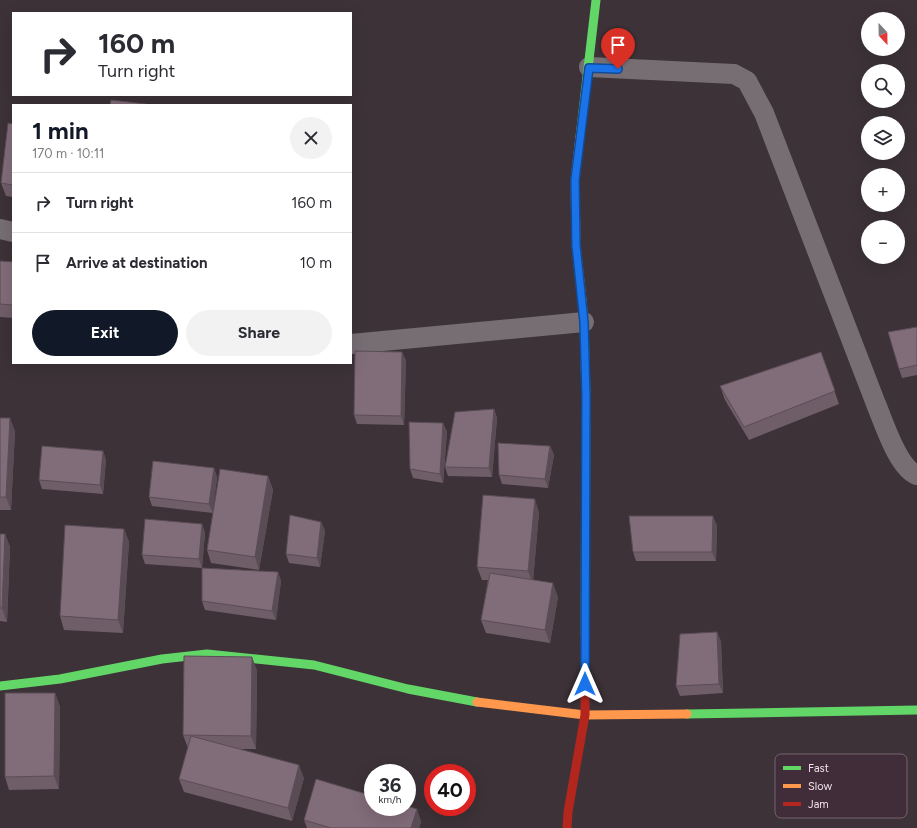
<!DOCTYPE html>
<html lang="en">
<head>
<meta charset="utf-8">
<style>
	:root { --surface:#fff; --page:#f2f2f3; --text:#2b2b33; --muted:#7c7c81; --line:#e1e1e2; --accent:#111827 }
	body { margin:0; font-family:Figtree,sans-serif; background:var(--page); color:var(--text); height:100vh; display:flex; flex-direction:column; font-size:15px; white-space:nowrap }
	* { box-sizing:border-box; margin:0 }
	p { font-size:13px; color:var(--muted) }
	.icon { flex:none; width:22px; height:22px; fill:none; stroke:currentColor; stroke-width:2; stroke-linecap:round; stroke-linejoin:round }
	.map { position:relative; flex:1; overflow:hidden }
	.sheet { position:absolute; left:12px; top:104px; width:340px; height:260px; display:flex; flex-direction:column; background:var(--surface); border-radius:0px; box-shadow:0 4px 16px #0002 }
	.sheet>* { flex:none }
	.banner { position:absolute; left:12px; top:12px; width:340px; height:84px; border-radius:0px; box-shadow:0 4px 16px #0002; background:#fff; color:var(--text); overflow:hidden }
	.needle { width:26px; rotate:158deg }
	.controls { position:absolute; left:861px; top:12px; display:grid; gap:8px }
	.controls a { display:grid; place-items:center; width:44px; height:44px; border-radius:50%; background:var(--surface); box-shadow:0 4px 16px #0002; font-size:20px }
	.speed { position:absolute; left:364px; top:764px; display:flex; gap:8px; font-size:20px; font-weight:700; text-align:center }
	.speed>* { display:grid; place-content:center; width:52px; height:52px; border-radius:50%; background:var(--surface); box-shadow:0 4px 16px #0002; line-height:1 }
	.speed small { font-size:10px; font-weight:400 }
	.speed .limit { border:6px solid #d22; background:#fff; color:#111 }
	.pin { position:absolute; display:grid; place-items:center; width:34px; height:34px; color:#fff; margin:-41px -17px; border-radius:50% 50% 50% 0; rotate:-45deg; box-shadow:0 0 4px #0007 }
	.pin .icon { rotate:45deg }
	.me { position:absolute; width:44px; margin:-22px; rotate:0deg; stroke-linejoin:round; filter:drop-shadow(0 0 3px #0008) }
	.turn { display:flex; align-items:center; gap:14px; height:84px; padding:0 20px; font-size:18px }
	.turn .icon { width:52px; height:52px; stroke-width:2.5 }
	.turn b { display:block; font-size:28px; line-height:34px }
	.round { display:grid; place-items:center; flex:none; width:42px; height:42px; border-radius:21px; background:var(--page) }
	.summary { display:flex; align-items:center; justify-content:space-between; height:68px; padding:0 20px }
	h1 { font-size:24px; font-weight:700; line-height:30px; color:var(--accent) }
	.button { display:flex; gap:8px; margin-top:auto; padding:8px 20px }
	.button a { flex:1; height:46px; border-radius:24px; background:var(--accent); color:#fff; font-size:16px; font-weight:700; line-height:46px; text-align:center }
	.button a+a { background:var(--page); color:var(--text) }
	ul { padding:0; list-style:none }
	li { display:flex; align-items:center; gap:12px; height:60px; padding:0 20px; border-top:1px solid var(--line) }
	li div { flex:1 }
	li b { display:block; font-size:15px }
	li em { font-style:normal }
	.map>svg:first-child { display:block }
</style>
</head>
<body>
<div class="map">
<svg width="917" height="828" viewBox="0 0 917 828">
	<rect width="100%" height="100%" fill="#3c3238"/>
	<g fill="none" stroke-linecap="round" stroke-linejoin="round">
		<g stroke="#776e74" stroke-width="20">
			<path d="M 589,67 L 734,74 L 747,81 L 764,113 L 876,404 C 884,423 898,468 917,475"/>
			<path d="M 0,229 L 13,232"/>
			<path d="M 351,344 L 584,322"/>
		</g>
		<g stroke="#63d668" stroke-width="9">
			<path d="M 580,137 L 596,0"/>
			<path d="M 582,300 L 584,322 L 586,397 L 585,635"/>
			<path d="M 0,686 L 60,679 L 162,659 L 207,654 L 314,665 L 408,689 L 477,702"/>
			<path d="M 687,714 L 917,710"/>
		</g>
		<g stroke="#ff974d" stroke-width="9">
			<path d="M 580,137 L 575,180 L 576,245 L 582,300"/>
			<path d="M 477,702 L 585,715 L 687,714"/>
		</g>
		<path stroke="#b3261e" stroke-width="9" d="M 567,828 L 568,812 L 585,715 L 585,635"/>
	</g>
	<g fill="#6f5d68">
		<path d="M 13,124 L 13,197 L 6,196 L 1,183 Z"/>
		<path d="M 0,261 L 13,262 L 13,318 L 0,317 Z"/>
		<path d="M 917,327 L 917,375 L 902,378 L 899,369 Z"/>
		<path d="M 402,352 L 406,361 L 404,425 L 357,424 L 354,415 Z"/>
		<path d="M 821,352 L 839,404 L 749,440 L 725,400 L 720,386 Z"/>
		<path d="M 494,409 L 497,418 L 492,477 L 448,476 L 445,467 Z"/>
		<path d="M 0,418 L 15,431 L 11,510 L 0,510 Z"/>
		<path d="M 443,423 L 447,432 L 443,483 L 413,478 L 410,469 Z"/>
		<path d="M 550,446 L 554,455 L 548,488 L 502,484 L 499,475 Z"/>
		<path d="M 103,451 L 106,460 L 103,494 L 42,489 L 39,480 Z"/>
		<path d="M 214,468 L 217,477 L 213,511 L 268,476 L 273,490 L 259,570 L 211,563 L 207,550 L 213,513 L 152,506 L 149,497 Z"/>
		<path d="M 539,512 L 533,580 L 558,597 L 550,643 L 486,633 L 481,620 L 488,580 L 482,580 L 477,567 Z"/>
		<path d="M 321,522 L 325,531 L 320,567 L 289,563 L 286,554 Z"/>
		<path d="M 202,524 L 205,533 L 202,568 L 278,572 L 281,581 L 276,620 L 205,610 L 202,601 L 202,568 L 145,564 L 142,555 Z"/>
		<path d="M 717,525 L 716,561 L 636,561 L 633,552 Z"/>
		<path d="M 124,529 L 129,542 L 123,633 L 64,630 L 60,616 Z"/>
		<path d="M 0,534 L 5,534 L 10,547 L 7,622 L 0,621 Z"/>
		<path d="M 721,641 L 723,693 L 680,696 L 676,686 Z"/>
		<path d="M 257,670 L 256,749 L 241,749 L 304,778 L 292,821 L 184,792 L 179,779 L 188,748 L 183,735 Z"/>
		<path d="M 55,693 L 60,707 L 59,789 L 9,790 L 5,777 Z"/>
		<path d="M 417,809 L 421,822 L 419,828 L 307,828 L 304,820 Z"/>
	</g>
	<g fill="#5a4c55">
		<path d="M 402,352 L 406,361 L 404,425 L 401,416 Z"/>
		<path d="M 494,409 L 497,418 L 492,477 L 489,468 Z"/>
		<path d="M 10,418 L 15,431 L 11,510 L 6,497 Z"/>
		<path d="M 443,423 L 447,432 L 443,483 L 440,474 Z"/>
		<path d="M 550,446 L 554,455 L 548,488 L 545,479 Z"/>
		<path d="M 103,451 L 106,460 L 103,494 L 100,485 Z"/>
		<path d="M 214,468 L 217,477 L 213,513 L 209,504 Z"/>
		<path d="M 268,476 L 273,490 L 259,570 L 255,557 Z"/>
		<path d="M 535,499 L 539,512 L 533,584 L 528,571 Z"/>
		<path d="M 713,516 L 717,525 L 716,561 L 712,552 Z"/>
		<path d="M 321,522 L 325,531 L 320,567 L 317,558 Z"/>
		<path d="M 202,524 L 205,533 L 202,568 L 199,559 Z"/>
		<path d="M 124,529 L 129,542 L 123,633 L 118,620 Z"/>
		<path d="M 5,534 L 10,547 L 7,622 L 2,608 Z"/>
		<path d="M 278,572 L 281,581 L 276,620 L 272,611 Z"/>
		<path d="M 553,583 L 558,597 L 550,643 L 545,630 Z"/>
		<path d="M 717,632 L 721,641 L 723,693 L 719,684 Z"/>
		<path d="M 252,657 L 257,670 L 256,749 L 251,736 Z"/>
		<path d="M 55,693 L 60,707 L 59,789 L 54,776 Z"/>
		<path d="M 299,765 L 304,778 L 292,821 L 288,808 Z"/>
		<path d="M 417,809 L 421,822 L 419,828 L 411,828 Z"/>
	</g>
	<g fill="#816c79" stroke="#5a4c55">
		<path d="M 111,100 L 146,104 L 145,105 L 110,105 Z"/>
		<path d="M 8,123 L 13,124 L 13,185 L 1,183 Z"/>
		<path d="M 0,261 L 13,262 L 13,305 L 0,304 Z"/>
		<path d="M 917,327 L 917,365 L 899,369 L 888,332 Z"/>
		<path d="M 355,351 L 402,352 L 401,416 L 354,415 Z"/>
		<path d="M 821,352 L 835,391 L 744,427 L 720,386 Z"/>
		<path d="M 494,409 L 489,468 L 445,467 L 455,412 Z"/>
		<path d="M 0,418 L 10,418 L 6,497 L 0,497 Z"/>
		<path d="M 409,422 L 443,423 L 440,474 L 410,469 Z"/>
		<path d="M 498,443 L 550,446 L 545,479 L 499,475 Z"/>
		<path d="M 42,446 L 103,451 L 100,485 L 39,480 Z"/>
		<path d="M 153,461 L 214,468 L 209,504 L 149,497 Z"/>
		<path d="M 220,469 L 268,476 L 255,557 L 207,550 Z"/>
		<path d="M 483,495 L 535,499 L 528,571 L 477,567 Z"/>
		<path d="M 290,515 L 321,522 L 317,558 L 286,554 Z"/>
		<path d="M 629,516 L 713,516 L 712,552 L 633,552 Z"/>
		<path d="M 145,519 L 202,524 L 199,559 L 142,555 Z"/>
		<path d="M 65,525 L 124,529 L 118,620 L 60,616 Z"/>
		<path d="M 0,534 L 5,534 L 2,608 L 0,608 Z"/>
		<path d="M 202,568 L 278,572 L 272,611 L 202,601 Z"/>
		<path d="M 490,573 L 553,583 L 545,630 L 481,620 Z"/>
		<path d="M 717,632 L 719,684 L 676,686 L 680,634 Z"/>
		<path d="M 184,656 L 252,657 L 251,736 L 183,735 Z"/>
		<path d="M 5,693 L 55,693 L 54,776 L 5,777 Z"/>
		<path d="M 191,736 L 299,765 L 288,808 L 179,779 Z"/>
		<path d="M 316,779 L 373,796 L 373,807 L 407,807 L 407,806 L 417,809 L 411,828 L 331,828 L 304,820 Z"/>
	</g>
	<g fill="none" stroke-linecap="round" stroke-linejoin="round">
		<g stroke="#114b97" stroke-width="10">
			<path id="route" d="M 585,684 L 586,397 L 584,322 L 576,245 L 575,180 L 589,68 L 618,69"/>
		</g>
		<use href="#route" stroke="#1a73e8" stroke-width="7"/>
	</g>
	<rect x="775" y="754" width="132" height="64" rx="6" fill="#412d39" stroke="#76636e" stroke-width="1"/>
	<rect x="783" y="766" width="18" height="4" fill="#63d668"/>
	<rect x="783" y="784" width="18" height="4" fill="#ff974d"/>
	<rect x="783" y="802" width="18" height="4" fill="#b3261e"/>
	<g font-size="11" fill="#f0e2ea">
		<text x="808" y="772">Fast</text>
		<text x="808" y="790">Slow</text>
		<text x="808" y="808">Jam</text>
	</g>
</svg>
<div class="controls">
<a><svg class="needle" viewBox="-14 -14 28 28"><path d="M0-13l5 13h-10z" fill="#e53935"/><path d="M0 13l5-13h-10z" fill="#7c7c81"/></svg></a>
<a><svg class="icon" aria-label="search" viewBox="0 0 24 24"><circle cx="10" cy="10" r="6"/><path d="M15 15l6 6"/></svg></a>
<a><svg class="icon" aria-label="layers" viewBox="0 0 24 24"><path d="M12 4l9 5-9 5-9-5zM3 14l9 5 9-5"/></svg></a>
<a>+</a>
<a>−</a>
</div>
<div class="speed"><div>36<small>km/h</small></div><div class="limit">40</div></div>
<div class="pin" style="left:618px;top:69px;background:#d93025"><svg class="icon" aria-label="arrive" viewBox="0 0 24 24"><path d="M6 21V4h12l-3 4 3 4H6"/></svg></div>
<svg class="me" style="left:585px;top:684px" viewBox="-20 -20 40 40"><path d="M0-17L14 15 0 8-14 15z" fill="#1a73e8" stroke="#fff" stroke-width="4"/></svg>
<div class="banner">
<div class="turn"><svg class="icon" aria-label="right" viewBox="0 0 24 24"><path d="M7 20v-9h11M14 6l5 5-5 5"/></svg><div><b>160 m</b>Turn right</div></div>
</div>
<section class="sheet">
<div class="summary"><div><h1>1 min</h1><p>170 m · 10:11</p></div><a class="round"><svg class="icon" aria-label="close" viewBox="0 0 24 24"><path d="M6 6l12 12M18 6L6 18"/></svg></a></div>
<ul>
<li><svg class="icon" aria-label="right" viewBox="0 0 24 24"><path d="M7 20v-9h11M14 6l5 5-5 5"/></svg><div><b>Turn right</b></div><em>160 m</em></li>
<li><svg class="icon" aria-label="arrive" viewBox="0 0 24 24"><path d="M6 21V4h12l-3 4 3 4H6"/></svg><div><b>Arrive at destination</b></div><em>10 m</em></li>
</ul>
<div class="button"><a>Exit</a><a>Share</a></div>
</section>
</div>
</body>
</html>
